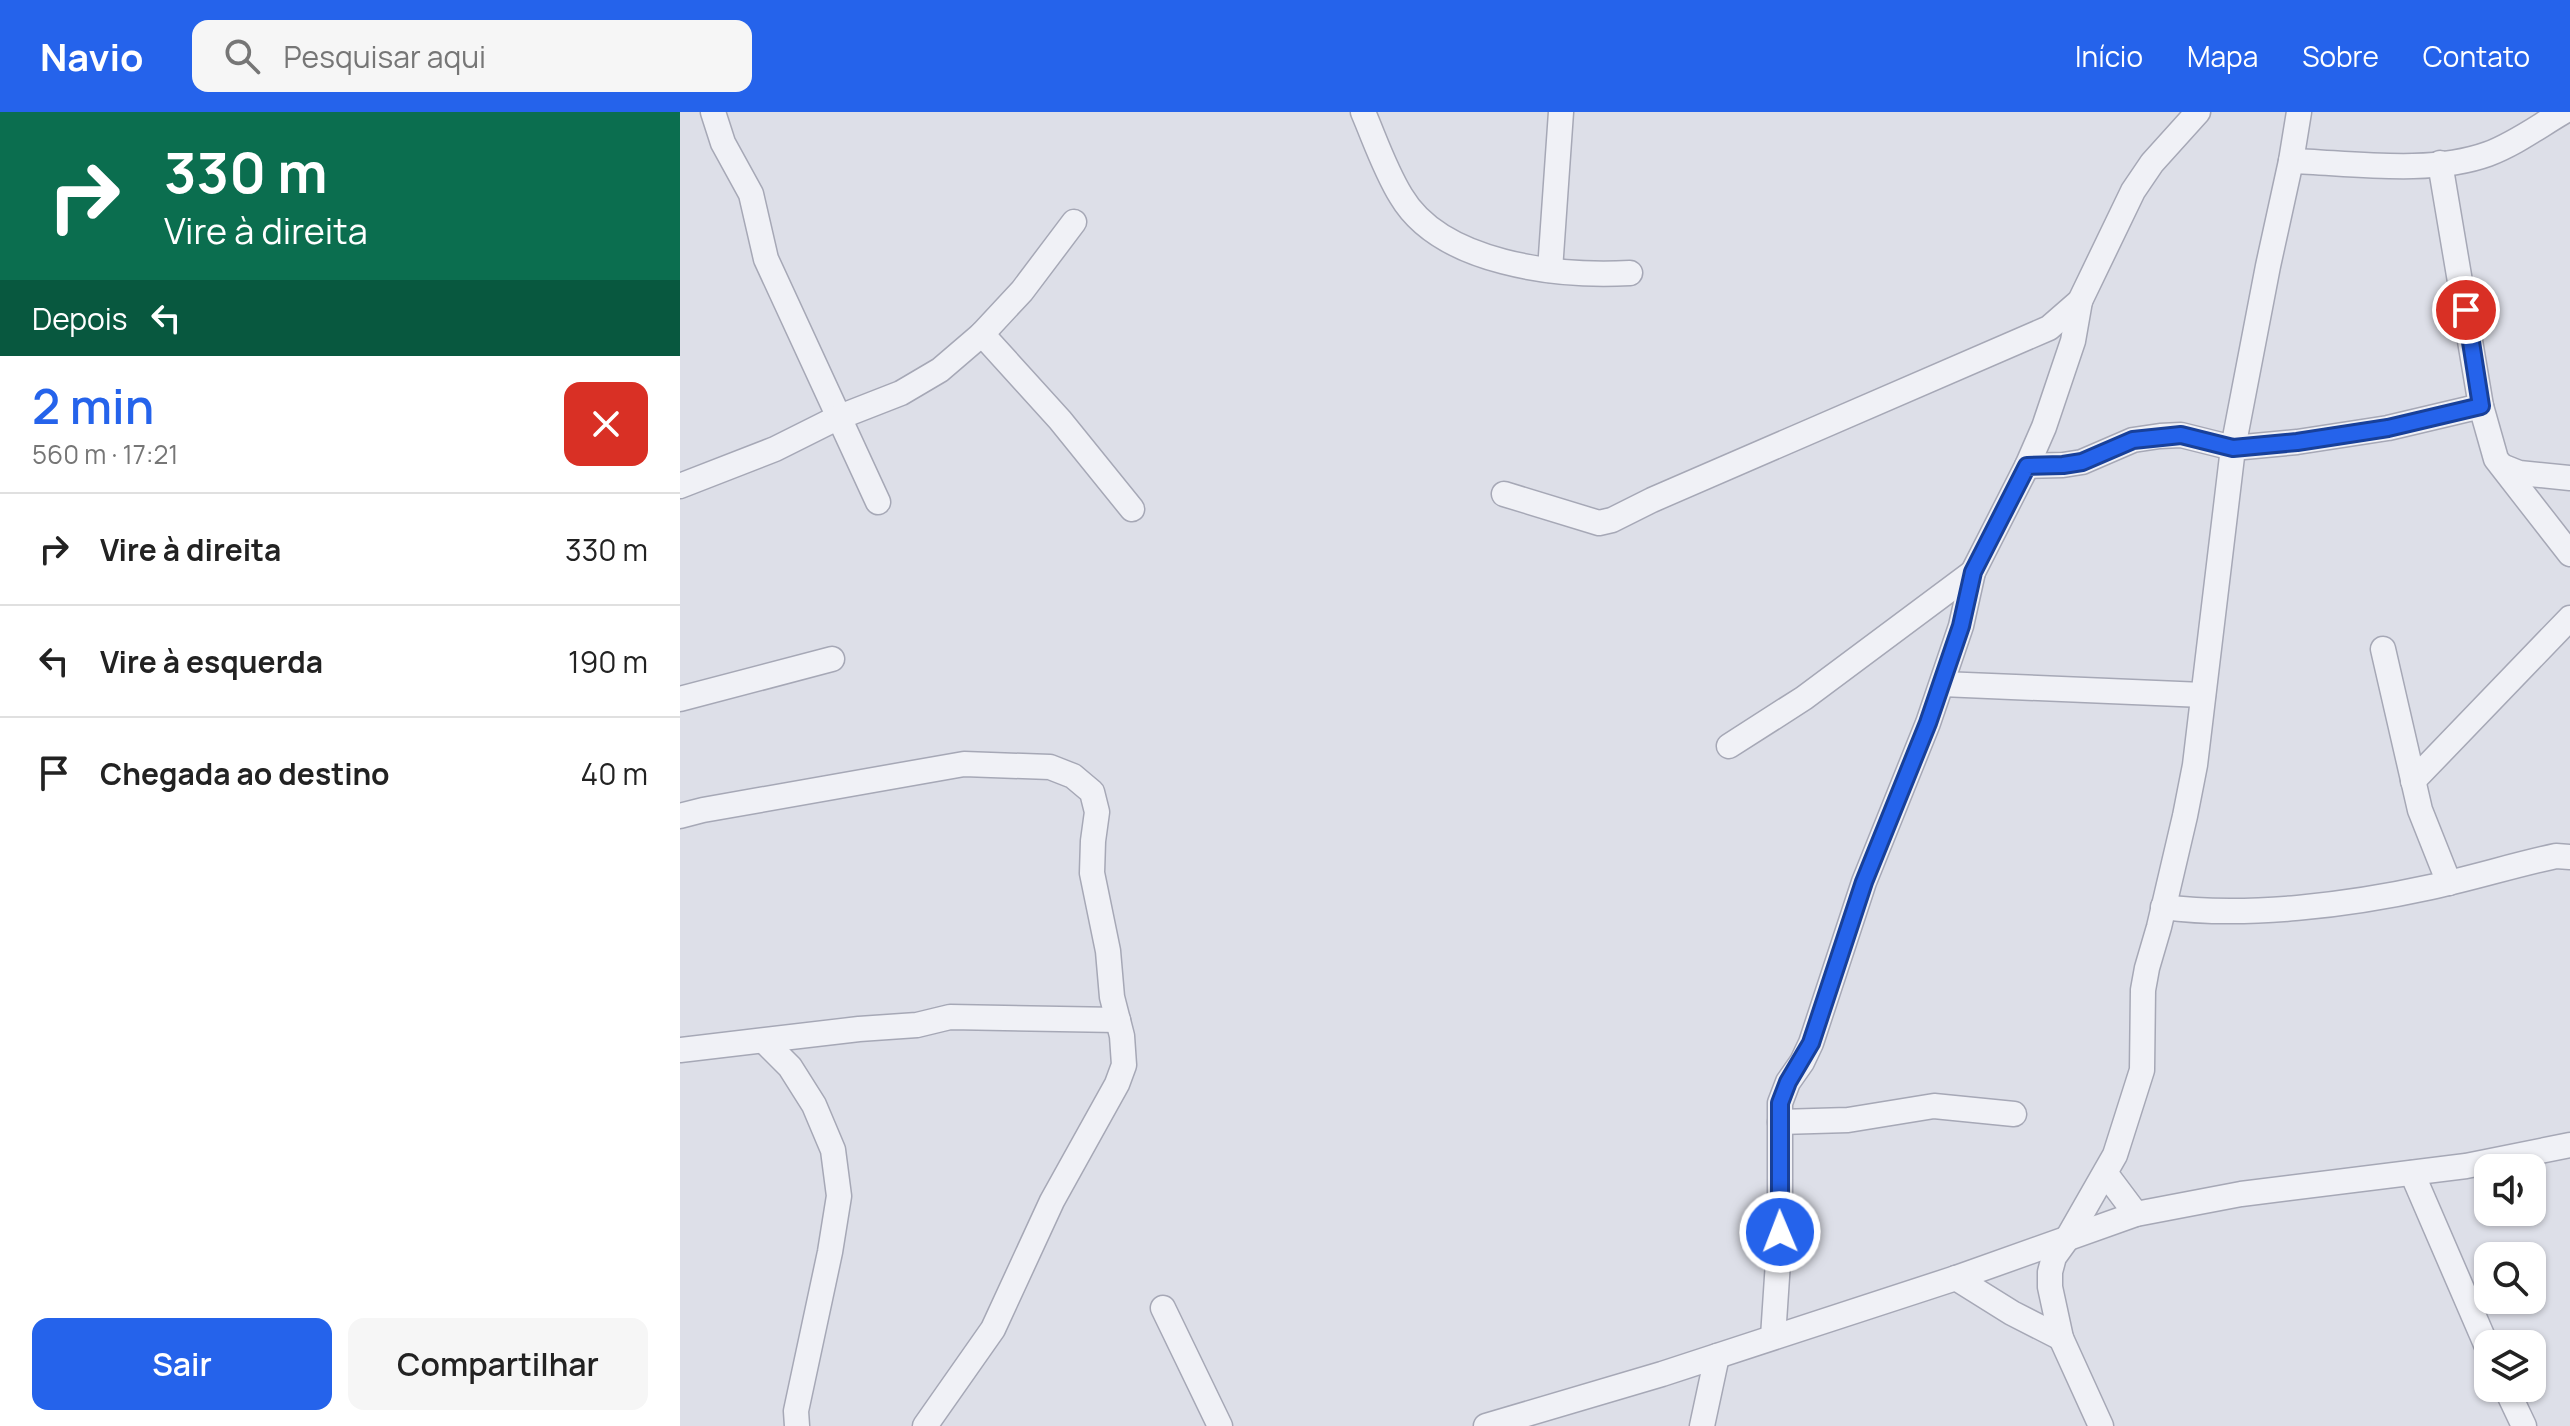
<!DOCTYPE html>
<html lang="pt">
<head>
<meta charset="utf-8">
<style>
	:root { --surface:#fff; --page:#f6f6f6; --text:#222; --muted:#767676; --line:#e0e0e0; --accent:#2563eb }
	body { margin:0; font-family:Manrope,sans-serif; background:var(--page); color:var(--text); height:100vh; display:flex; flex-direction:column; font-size:30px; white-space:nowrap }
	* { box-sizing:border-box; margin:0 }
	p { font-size:26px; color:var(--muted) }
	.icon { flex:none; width:44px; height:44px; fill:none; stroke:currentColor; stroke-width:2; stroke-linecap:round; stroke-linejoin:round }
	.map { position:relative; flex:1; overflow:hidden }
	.panel { display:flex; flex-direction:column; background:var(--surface); width:680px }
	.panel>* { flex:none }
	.banner { background:#0b6e4f; color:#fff; overflow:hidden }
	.buttons { position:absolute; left:1794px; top:1042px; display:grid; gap:16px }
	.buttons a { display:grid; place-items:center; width:72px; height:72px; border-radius:16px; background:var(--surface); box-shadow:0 2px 6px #0004; font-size:40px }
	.pin { position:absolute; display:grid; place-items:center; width:68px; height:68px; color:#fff; margin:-34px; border:4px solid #fff; border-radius:50%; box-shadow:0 2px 8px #0007 }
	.me { position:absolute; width:88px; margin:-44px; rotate:359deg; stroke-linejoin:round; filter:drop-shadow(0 0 6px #0008) }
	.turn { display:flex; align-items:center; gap:28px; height:168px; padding:0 32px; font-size:36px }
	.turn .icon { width:104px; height:104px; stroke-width:2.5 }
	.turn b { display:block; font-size:56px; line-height:68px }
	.then { display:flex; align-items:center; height:76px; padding:0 32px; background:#0003; gap:16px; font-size:30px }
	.round { display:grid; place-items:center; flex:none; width:84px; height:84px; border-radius:16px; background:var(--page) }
	.overview { display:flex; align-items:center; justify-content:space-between; height:136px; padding:0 32px }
	h1 { font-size:48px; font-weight:600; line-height:60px; color:var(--accent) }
	.cta { display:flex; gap:16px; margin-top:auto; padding:16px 32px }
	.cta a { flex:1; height:92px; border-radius:16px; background:var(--accent); color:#fff; font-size:32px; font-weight:600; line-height:92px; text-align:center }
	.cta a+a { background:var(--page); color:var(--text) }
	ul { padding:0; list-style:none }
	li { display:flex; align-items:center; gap:24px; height:112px; padding:0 32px; border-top:2px solid var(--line) }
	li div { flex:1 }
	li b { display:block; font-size:30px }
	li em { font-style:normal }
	header { display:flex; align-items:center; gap:48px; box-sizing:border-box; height:112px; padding:0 40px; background:var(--accent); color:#fff }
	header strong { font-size:38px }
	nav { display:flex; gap:44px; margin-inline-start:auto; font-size:28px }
	.search { width:560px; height:72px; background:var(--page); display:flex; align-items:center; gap:20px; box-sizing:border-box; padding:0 28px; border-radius:16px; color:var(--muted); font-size:30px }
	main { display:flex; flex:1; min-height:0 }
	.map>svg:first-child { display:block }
</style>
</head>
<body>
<header>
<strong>Navio</strong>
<div class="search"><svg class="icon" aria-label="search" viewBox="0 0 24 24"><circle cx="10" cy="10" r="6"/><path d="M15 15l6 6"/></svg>Pesquisar aqui</div>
<nav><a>Início</a><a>Mapa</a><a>Sobre</a><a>Contato</a></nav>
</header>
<main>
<section class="panel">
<div class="banner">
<div class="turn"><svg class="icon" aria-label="right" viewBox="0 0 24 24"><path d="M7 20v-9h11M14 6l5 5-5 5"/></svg><div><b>330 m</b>Vire à direita</div></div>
<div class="then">Depois<svg class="icon" aria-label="left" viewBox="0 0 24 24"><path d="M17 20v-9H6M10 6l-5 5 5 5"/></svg></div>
</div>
<div class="overview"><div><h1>2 min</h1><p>560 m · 17:21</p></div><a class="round" style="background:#d93025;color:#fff"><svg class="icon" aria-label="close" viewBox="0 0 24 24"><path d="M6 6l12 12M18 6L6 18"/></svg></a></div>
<ul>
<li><svg class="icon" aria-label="right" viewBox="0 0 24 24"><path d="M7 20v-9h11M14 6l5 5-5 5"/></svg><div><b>Vire à direita</b></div><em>330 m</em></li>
<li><svg class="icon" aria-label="left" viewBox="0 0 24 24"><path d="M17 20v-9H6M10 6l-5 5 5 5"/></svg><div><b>Vire à esquerda</b></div><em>190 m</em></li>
<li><svg class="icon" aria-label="arrive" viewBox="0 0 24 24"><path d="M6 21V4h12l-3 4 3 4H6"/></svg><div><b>Chegada ao destino</b></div><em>40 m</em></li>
</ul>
<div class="cta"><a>Sair</a><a>Compartilhar</a></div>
</section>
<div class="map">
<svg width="1890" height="1314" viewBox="0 0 1890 1314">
	<rect width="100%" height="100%" fill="#dddfe8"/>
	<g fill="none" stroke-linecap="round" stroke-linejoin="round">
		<g stroke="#a6a8b6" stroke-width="27">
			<g id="minor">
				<path d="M 33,0 L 43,31 L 71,82 L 86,147 L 198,390"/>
				<path d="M 683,0 C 695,28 705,58 721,84 C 761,152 878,165 950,161"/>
				<path d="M 1611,49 C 1672,51 1750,63 1808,42 C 1835,32 1859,14 1883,0"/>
				<path d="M 1760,51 L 1801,294 L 1816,347 L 1890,442"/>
				<path d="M 870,158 L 881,0"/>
				<path d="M 302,222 L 380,308 L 452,397"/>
				<path d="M 1347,354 L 1383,353 L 1402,350 L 1453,328 L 1480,324 L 1501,323 L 1553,336 L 1617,330 L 1708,316 L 1801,294"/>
				<path d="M 1824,355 L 1839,361 L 1890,366"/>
				<path d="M 0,374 L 95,337 L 157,306 L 221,281 L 260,258 L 302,222 L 342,179 L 394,110"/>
				<path d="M 824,382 L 919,411 L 932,408 L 972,388 L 1369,216 L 1400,189 L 1453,79 L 1472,51 L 1518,0"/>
				<path d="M 1703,537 L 1740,698 L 1769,771"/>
				<path d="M 1262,572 L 1523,583"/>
				<path d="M 0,587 L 152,547"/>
				<path d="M 1049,634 L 1124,586 L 1293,460"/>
				<path d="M 1733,669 L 1890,506"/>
				<path d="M 0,704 L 23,698 L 284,652 L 370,655 L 393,664 L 412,680 L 417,700 L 413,729 L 412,761 L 428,839 L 432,885 L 442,924 L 444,953 L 437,972 L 372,1089 L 313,1217 L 245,1314"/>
				<path d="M 1483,795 C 1567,806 1669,793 1751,775 C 1793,766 1834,753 1876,744 L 1890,745"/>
				<path d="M 84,929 L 110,955 L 134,993 L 153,1038 L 159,1084 L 150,1140 L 116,1299 L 117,1314"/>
				<path d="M 0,938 L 179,917 L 237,913 L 270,905 L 438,908"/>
				<path d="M 1100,1010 L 1168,1008 L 1254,994 L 1334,1002"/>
				<path d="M 1732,1061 L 1808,1237"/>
				<path d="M 1426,1062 L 1456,1102"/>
				<path d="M 1276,1166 L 1332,1201 L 1381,1226"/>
				<path d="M 483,1196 L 540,1314"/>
				<path d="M 1093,1225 L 1100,1120 L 1100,991 L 1108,970 L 1122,950 L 1131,931 L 1184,770 L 1248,611 L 1281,514 L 1293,460 L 1347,354 L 1364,315 L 1393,229 L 1400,189"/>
				<path d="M 1826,1276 L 1844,1314"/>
				<path d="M 806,1314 L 982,1262 L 1276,1166 L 1456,1102 L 1561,1082 L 1786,1054 L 1890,1033"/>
				<path d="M 1022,1314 L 1037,1244"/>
				<path d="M 1421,1314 L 1381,1226 L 1370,1175 L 1370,1160 L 1374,1145 L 1387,1127 L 1435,1043 L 1462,958 L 1463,878 L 1467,856 L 1479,815 L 1505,704 L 1515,653 L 1553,336 L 1588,154 L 1611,49 L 1619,0"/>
			</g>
		</g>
		<use href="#minor" stroke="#f0f1f6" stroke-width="24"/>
	</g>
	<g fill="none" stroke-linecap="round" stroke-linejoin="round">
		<g stroke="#184099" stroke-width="20">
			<path id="route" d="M 1100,1120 L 1100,991 L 1108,970 L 1131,931 L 1184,770 L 1248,611 L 1281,514 L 1293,460 L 1347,354 L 1383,353 L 1402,350 L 1453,328 L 1501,323 L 1553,336 L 1617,330 L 1708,316 L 1801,294 L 1786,198"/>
		</g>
		<use href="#route" stroke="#2563eb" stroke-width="14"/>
	</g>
</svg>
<div class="buttons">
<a><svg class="icon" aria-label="sound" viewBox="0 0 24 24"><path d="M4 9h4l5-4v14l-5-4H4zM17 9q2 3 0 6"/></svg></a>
<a><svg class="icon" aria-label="search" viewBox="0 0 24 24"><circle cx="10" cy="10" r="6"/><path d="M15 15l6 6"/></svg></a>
<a><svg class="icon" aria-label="layers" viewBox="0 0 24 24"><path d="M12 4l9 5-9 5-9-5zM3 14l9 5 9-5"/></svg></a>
</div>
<div class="pin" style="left:1786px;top:198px;background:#d93025"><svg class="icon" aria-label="arrive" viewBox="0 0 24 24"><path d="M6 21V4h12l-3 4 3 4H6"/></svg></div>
<svg class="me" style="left:1100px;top:1120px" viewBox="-20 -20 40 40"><circle r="17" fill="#2563eb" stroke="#fff" stroke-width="3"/><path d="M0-11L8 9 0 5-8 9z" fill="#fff"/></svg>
</div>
</main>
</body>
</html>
